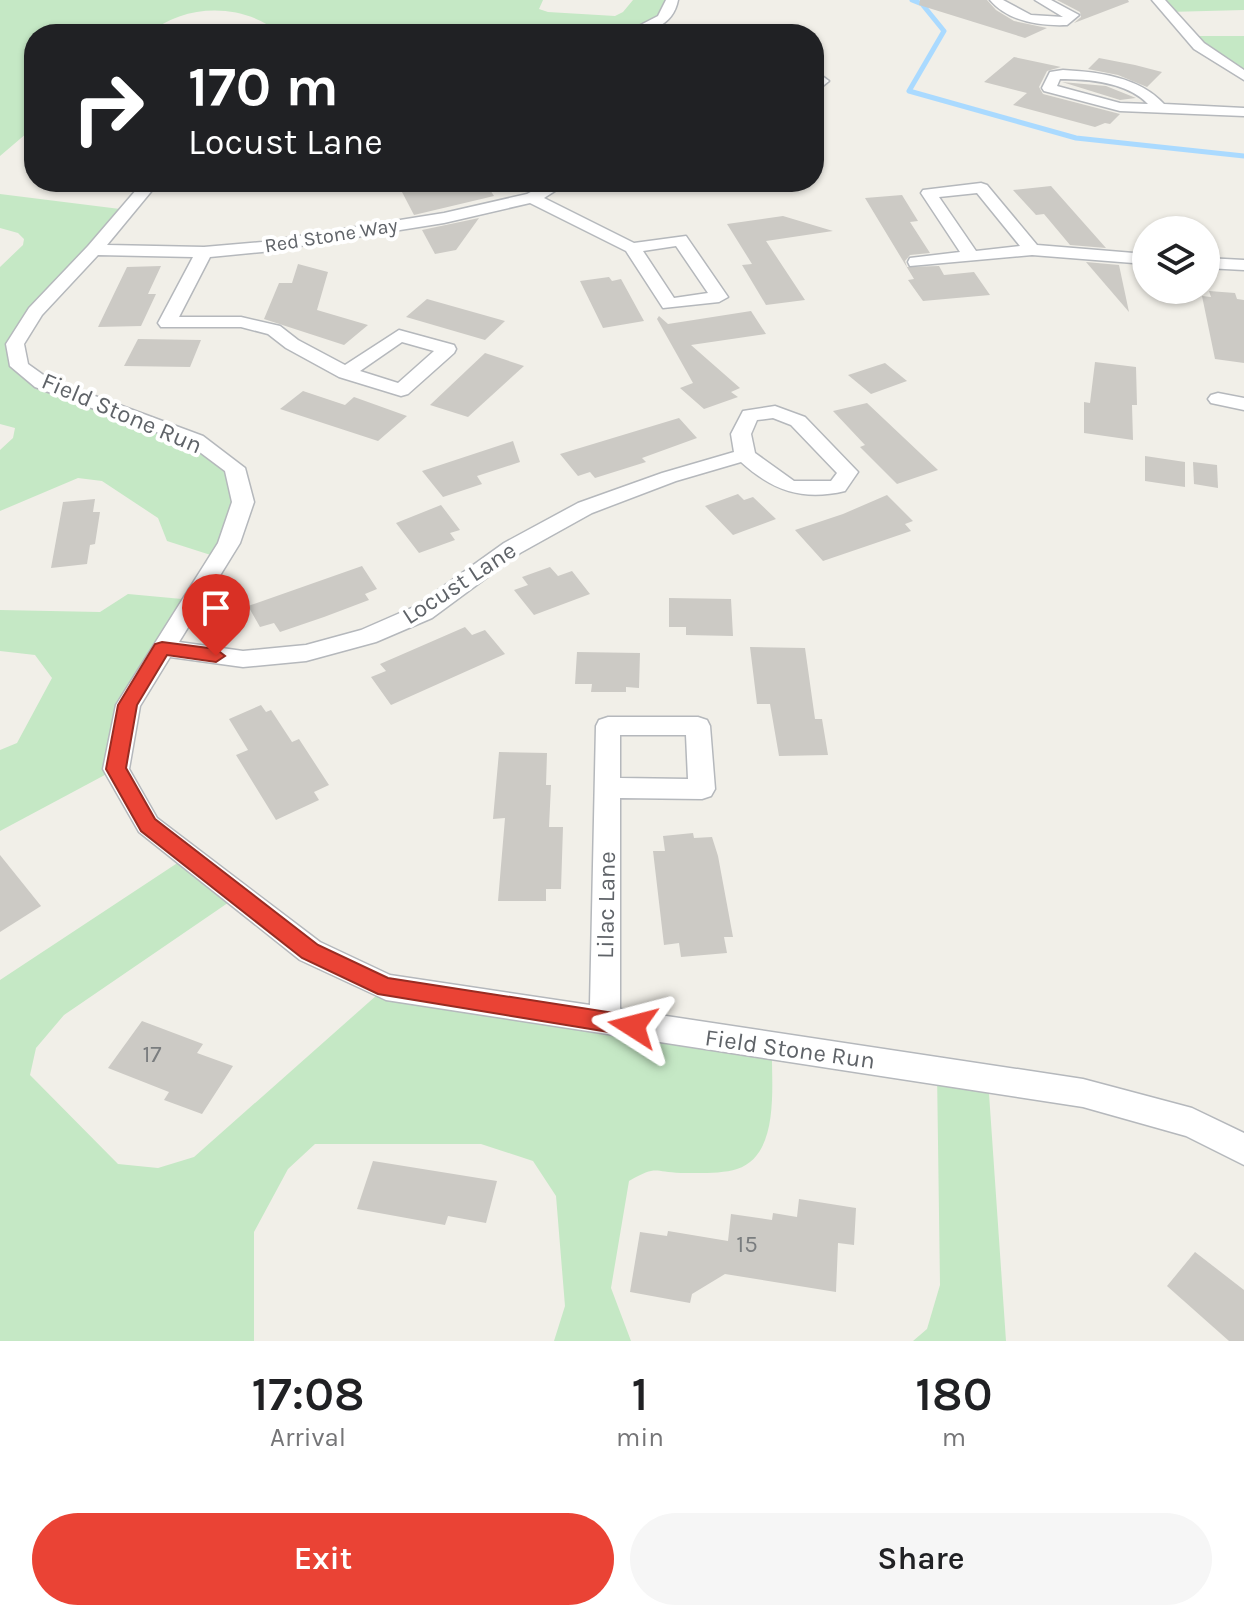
<!DOCTYPE html>
<html lang="en">
<head>
<meta charset="utf-8">
<style>
	:root { --surface:#fff; --page:#f6f6f6; --text:#202124; --muted:#757577; --accent:#ea4335 }
	body { margin:0; font-family:Karla,sans-serif; background:var(--page); color:var(--text); height:100vh; display:flex; flex-direction:column; font-size:30px; white-space:nowrap }
	* { box-sizing:border-box; margin:0 }
	p { font-size:26px; color:var(--muted) }
	.icon { flex:none; width:44px; height:44px; fill:none; stroke:currentColor; stroke-width:2; stroke-linecap:round; stroke-linejoin:round }
	.map { position:relative; height:1341px; overflow:hidden }
	.side { display:flex; flex-direction:column; background:var(--surface); flex:1 }
	.side>* { flex:none }
	.top-card { position:absolute; left:24px; top:24px; width:800px; height:168px; border-radius:32px; box-shadow:0 2px 6px #0004; background:#202124; color:#fff; overflow:hidden }
	.buttons { position:absolute; left:1132px; top:216px; display:grid; gap:16px }
	.buttons a { display:grid; place-items:center; width:88px; height:88px; border-radius:50%; background:var(--surface); box-shadow:0 2px 6px #0004; font-size:40px }
	.pin { position:absolute; display:grid; place-items:center; width:68px; height:68px; color:#fff; margin:-82px -34px; border-radius:50% 50% 50% 0; rotate:-45deg; box-shadow:0 0 8px #0007 }
	.pin .icon { rotate:45deg }
	.me { position:absolute; width:88px; margin:-44px; rotate:279deg; stroke-linejoin:round; filter:drop-shadow(0 0 6px #0008) }
	.turn { display:flex; align-items:center; gap:28px; height:168px; padding:0 32px; font-size:36px }
	.turn .icon { width:104px; height:104px; stroke-width:2.5 }
	.turn b { display:block; font-size:56px; line-height:68px }
	.eta { display:flex; justify-content:space-evenly; align-items:center; height:136px; text-align:center }
	.eta b { font-size:48px; font-weight:600; line-height:56px }
	.cta { display:flex; gap:16px; margin-top:auto; padding:16px 32px }
	.cta a { flex:1; height:92px; border-radius:48px; background:var(--accent); color:#fff; font-size:32px; font-weight:600; line-height:92px; text-align:center }
	.cta a+a { background:var(--page); color:var(--text) }
	.map>svg:first-child { display:block }
</style>
</head>
<body>
<div class="map">
<svg width="1244" height="1341" viewBox="0 0 1244 1341">
	<rect width="100%" height="100%" fill="#f1efe8"/>
	<g fill="#c5e8c5">
		<path d="M 0,0 L 543,0 L 539,9 L 548,12 L 615,16 L 623,12 L 633,0 L 672,0 L 660,22 L 630,34 L 264,34 L 268,25 C 233,3 180,6 149,34 L 34,34 L 34,127 L 0,156 Z"/>
		<path d="M 1159,0 L 1244,0 L 1244,10 L 1168,12 Z"/>
		<path d="M 1189,36 L 1244,36 L 1244,76 Z"/>
		<path d="M 0,194 L 128,210 L 15,344 L 19,366 L 42,383 L 196,440 L 235,468 L 243,502 L 220,558 L 167,541 L 158,518 L 102,481 L 78,478 L 0,511 L 0,450 L 13,438 L 15,428 L 0,424 L 0,267 L 23,245 L 24,239 L 18,233 L 0,228 Z"/>
		<path d="M 128,594 L 193,600 L 162,648 L 116,769 L 0,831 L 0,750 L 17,743 L 52,678 L 35,655 L 0,651 L 0,610 L 100,612 Z"/>
		<path d="M 188,856 L 238,896 L 64,1015 L 36,1048 L 30,1075 L 118,1164 L 158,1168 L 194,1157 L 386,987 L 772,1047 C 771,1083 781,1155 737,1169 C 722,1174 697,1173 681,1173 C 652,1172 658,1165 629,1181 L 611,1288 L 631,1341 L 554,1341 L 565,1306 L 556,1196 L 533,1161 L 481,1144 L 315,1144 L 288,1169 L 254,1232 L 254,1341 L 0,1341 L 0,980 Z"/>
		<path d="M 937,1071 L 988,1079 L 1006,1341 L 913,1341 L 927,1329 L 940,1285 Z"/>
	</g>
	<g fill="none" stroke-linecap="round" stroke-linejoin="round">
		<path stroke="#aadaff" stroke-width="5" d="M 912,0 L 922,4 L 944,31 L 909,91 L 1076,138 L 1244,156"/>
	</g>
	<g fill="#cccac5">
		<path d="M 920,0 L 987,0 L 996,10 L 1014,21 L 1047,28 L 1025,38 L 919,5 Z"/>
		<path d="M 1057,0 L 1128,0 L 1129,2 L 1074,23 L 1081,17 L 1080,12 Z"/>
		<path d="M 1014,57 L 1061,67 L 1047,71 L 1039,87 L 1043,94 L 1120,114 L 1110,124 L 1105,123 L 1095,127 L 1013,105 L 1027,93 L 984,82 Z"/>
		<path d="M 1099,58 L 1135,65 L 1162,72 L 1147,87 L 1118,75 L 1088,69 Z"/>
		<path d="M 1062,82 L 1106,86 L 1136,98 L 1120,100 Z"/>
		<path d="M 461,182 L 485,182 L 494,196 L 414,215 L 402,192 Z"/>
		<path d="M 1051,186 L 1106,248 L 1070,245 L 1044,214 L 1036,215 L 1013,190 Z"/>
		<path d="M 902,195 L 918,221 L 910,222 L 930,253 L 910,255 L 905,261 L 907,267 L 939,266 L 944,275 L 974,272 L 990,295 L 923,301 L 908,280 L 914,279 L 865,198 Z"/>
		<path d="M 783,216 L 833,231 L 766,241 L 805,300 L 766,305 L 742,265 L 752,264 L 727,224 Z"/>
		<path d="M 479,218 L 456,250 L 435,254 L 422,230 Z"/>
		<path d="M 1086,262 L 1119,265 L 1129,312 Z"/>
		<path d="M 298,264 L 328,272 L 317,310 L 368,325 L 344,345 L 264,319 L 279,283 L 292,283 Z"/>
		<path d="M 161,266 L 148,294 L 156,294 L 141,326 L 98,327 L 127,267 Z"/>
		<path d="M 609,277 L 612,281 L 621,279 L 644,321 L 603,328 L 580,281 Z"/>
		<path d="M 1209,291 L 1235,293 L 1237,299 L 1244,300 L 1244,363 L 1215,359 L 1202,296 L 1211,297 Z"/>
		<path d="M 427,299 L 505,321 L 485,340 L 406,317 Z"/>
		<path d="M 751,311 L 766,334 L 691,345 L 740,388 L 731,392 L 738,397 L 704,409 L 680,388 L 693,383 L 657,319 L 659,316 L 668,324 Z"/>
		<path d="M 138,339 L 201,340 L 190,367 L 124,366 Z"/>
		<path d="M 485,353 L 524,366 L 468,417 L 430,405 Z"/>
		<path d="M 1095,362 L 1136,367 L 1137,405 L 1132,405 L 1133,440 L 1084,433 L 1084,402 L 1090,403 Z"/>
		<path d="M 885,363 L 907,381 L 871,394 L 848,375 Z"/>
		<path d="M 303,391 L 345,405 L 354,397 L 407,416 L 378,441 L 280,409 Z"/>
		<path d="M 867,403 L 938,470 L 897,484 L 860,447 L 865,445 L 833,411 Z"/>
		<path d="M 679,418 L 697,438 L 642,458 L 646,462 L 595,478 L 590,472 L 578,476 L 560,454 Z"/>
		<path d="M 513,441 L 520,462 L 477,476 L 482,484 L 443,497 L 422,471 Z"/>
		<path d="M 1145,456 L 1185,462 L 1185,487 L 1145,481 Z"/>
		<path d="M 1193,462 L 1217,465 L 1218,488 L 1194,484 Z"/>
		<path d="M 738,494 L 744,500 L 753,497 L 776,519 L 733,535 L 705,506 Z"/>
		<path d="M 887,495 L 913,521 L 905,524 L 911,531 L 823,561 L 795,530 L 843,514 Z"/>
		<path d="M 95,499 L 93,512 L 100,512 L 95,544 L 90,545 L 87,564 L 51,568 L 63,502 Z"/>
		<path d="M 441,505 L 460,530 L 450,533 L 455,540 L 419,553 L 396,523 Z"/>
		<path d="M 362,566 L 377,589 L 365,594 L 369,600 L 324,617 L 280,632 L 274,623 L 260,627 L 248,606 Z"/>
		<path d="M 550,567 L 558,576 L 572,571 L 590,594 L 534,615 L 514,590 L 528,585 L 522,577 Z"/>
		<path d="M 669,598 L 731,599 L 733,636 L 686,635 L 686,627 L 669,627 Z"/>
		<path d="M 465,627 L 472,635 L 485,630 L 505,654 L 391,705 L 371,677 L 386,671 L 380,664 Z"/>
		<path d="M 750,647 L 805,648 L 815,719 L 822,719 L 828,755 L 779,756 L 770,704 L 757,704 Z"/>
		<path d="M 577,652 L 640,653 L 639,688 L 626,687 L 626,692 L 591,692 L 592,684 L 575,684 Z"/>
		<path d="M 261,705 L 266,712 L 271,710 L 292,742 L 299,739 L 329,785 L 314,792 L 319,800 L 276,820 L 236,755 L 248,750 L 229,719 Z"/>
		<path d="M 499,752 L 547,753 L 546,785 L 551,785 L 549,827 L 563,827 L 561,889 L 546,889 L 546,901 L 498,901 L 505,818 L 493,819 Z"/>
		<path d="M 693,833 L 694,838 L 712,837 L 718,856 L 733,937 L 724,937 L 727,953 L 681,957 L 679,943 L 664,945 L 653,851 L 665,851 L 663,836 Z"/>
		<path d="M 0,855 L 41,906 L 0,932 Z"/>
		<path d="M 142,1021 L 203,1044 L 197,1053 L 233,1066 L 202,1114 L 164,1100 L 169,1092 L 108,1068 Z"/>
		<path d="M 373,1161 L 497,1181 L 486,1223 L 448,1216 L 445,1225 L 357,1209 Z"/>
		<path d="M 799,1199 L 856,1208 L 854,1245 L 838,1243 L 836,1292 L 725,1274 L 692,1294 L 690,1303 L 630,1292 L 640,1232 L 667,1236 L 668,1231 L 728,1241 L 731,1214 L 772,1220 L 773,1213 L 797,1217 Z"/>
		<path d="M 1195,1252 L 1244,1290 L 1244,1341 L 1229,1341 L 1167,1286 Z"/>
	</g>
	<g fill="none" stroke-linecap="round" stroke-linejoin="round">
		<g stroke="#b5b8bc" stroke-width="3">
			<g id="minor">
				<path d="M 666,0 L 678,0 C 673,27 647,34 623,34 L 658,16 Z"/>
				<path d="M 990,0 L 1003,0 L 1031,15 L 1063,17 L 1035,0 L 1051,0 L 1079,15 L 1067,25 C 1039,26 1009,22 990,0 Z"/>
				<path d="M 1152,0 L 1165,0 L 1204,43 L 1244,70 L 1244,80 L 1194,49 Z"/>
				<path d="M 814,70 L 829,81 L 814,93 Z"/>
				<path d="M 1063,70 C 1099,72 1139,77 1164,104 L 1244,108 L 1244,116 L 1120,111 L 1044,91 L 1042,88 L 1050,72 ZM 1060,79 C 1089,79 1127,82 1148,104 L 1120,103 L 1057,86 Z"/>
				<path d="M 143,182 L 159,182 L 107,245 L 204,247 L 262,242 L 444,213 L 527,194 L 549,182 L 569,182 L 544,198 L 634,243 L 686,236 L 728,297 L 719,302 L 663,308 L 626,251 L 530,203 L 444,223 L 262,252 L 210,257 L 179,317 L 241,317 L 280,326 L 298,340 L 345,365 L 399,330 L 454,345 L 456,349 L 454,353 L 408,394 L 401,396 L 339,377 L 286,348 L 268,334 L 241,327 L 161,327 L 158,323 L 193,257 L 98,255 L 42,315 L 24,344 L 28,364 L 49,379 L 203,436 L 245,468 L 254,502 L 240,543 L 179,642 L 243,651 L 306,645 L 361,630 L 416,606 L 504,543 L 578,503 L 662,473 L 734,452 L 731,434 L 743,411 L 775,406 L 805,417 L 858,472 L 845,491 C 803,501 773,491 741,462 L 676,481 L 592,513 L 520,553 L 432,618 L 376,642 L 306,661 L 243,667 L 170,657 L 140,706 L 129,769 L 157,818 L 320,942 L 390,975 L 590,1005 L 596,726 L 599,720 L 608,717 L 698,717 L 707,720 L 710,726 L 715,789 L 711,796 L 702,799 L 620,798 L 620,1009 L 1083,1079 L 1192,1108 L 1244,1133 L 1244,1165 L 1186,1136 L 1083,1107 L 386,1000 L 300,960 L 139,832 L 103,769 L 116,705 L 218,543 L 232,502 L 225,471 L 189,444 L 35,387 L 10,366 L 6,344 L 29,308 L 88,246 ZM 676,246 L 708,293 L 674,298 L 643,251 ZM 402,342 L 434,351 L 398,383 L 360,371 ZM 773,418 L 791,425 L 837,473 L 831,481 L 794,481 L 755,453 L 751,434 L 757,420 ZM 620,735 L 686,735 L 688,779 L 620,778 Z"/>
				<path d="M 981,183 L 987,185 L 1037,245 L 1146,254 L 1146,264 L 1032,255 L 910,266 L 908,262 L 910,258 L 960,252 L 921,193 L 923,190 ZM 977,193 L 1020,246 L 976,251 L 939,197 Z"/>
				<path d="M 1206,258 L 1244,260 L 1244,270 L 1206,268 Z"/>
				<path d="M 1218,393 L 1244,398 L 1244,410 L 1211,403 L 1208,399 L 1211,395 Z"/>
			</g>
		</g>
		<use href="#minor" fill="#fff" fill-rule="evenodd"/>
	</g>
	<path fill="#ea4335" stroke="#982c22" stroke-width="2" d="M 162,642 L 216,649 L 225,656 L 216,662 L 167,655 L 137,705 L 126,768 L 155,819 L 318,945 L 388,978 L 633,1016 L 641,1019 L 644,1026 L 641,1033 L 633,1036 L 378,994 L 302,958 L 141,831 L 106,769 L 118,705 L 155,644 Z"/>
	<g text-anchor="middle" stroke-width="8" stroke-linejoin="round" paint-order="stroke">
		<g font-size="20" fill="#5f6368" stroke="#fff">
			<text transform="translate(331 235) rotate(-9)" y="7">Red Stone Way</text>
		</g>
		<g font-size="24" fill="#5f6368" stroke="#fff">
			<text transform="translate(122 413) rotate(23)" y="8">Field Stone Run</text>
			<text transform="translate(459 583) rotate(-33)" y="8">Locust Lane</text>
			<text transform="translate(606 905) rotate(-89)" y="8">Lilac Lane</text>
			<text transform="translate(790 1049) rotate(8)" y="8">Field Stone Run</text>
		</g>
		<g font-size="24" fill="#7a7d7f">
			<text x="152" y="1062">17</text>
			<text x="747" y="1252">15</text>
		</g>
	</g>
</svg>
<div class="buttons">
<a><svg class="icon" aria-label="layers" viewBox="0 0 24 24"><path d="M12 4l9 5-9 5-9-5zM3 14l9 5 9-5"/></svg></a>
</div>
<div class="pin" style="left:216px;top:656px;background:#d93025"><svg class="icon" aria-label="arrive" viewBox="0 0 24 24"><path d="M6 21V4h12l-3 4 3 4H6"/></svg></div>
<svg class="me" style="left:633px;top:1026px" viewBox="-20 -20 40 40"><path d="M0-17L14 15 0 8-14 15z" fill="#ea4335" stroke="#fff" stroke-width="4"/></svg>
<div class="top-card">
<div class="turn"><svg class="icon" aria-label="right" viewBox="0 0 24 24"><path d="M7 20v-9h11M14 6l5 5-5 5"/></svg><div><b>170 m</b>Locust Lane</div></div>
</div>
</div>
<section class="side">
<div class="eta">
<div><b>17:08</b><p>Arrival</p></div>
<div><b>1</b><p>min</p></div>
<div><b>180</b><p>m</p></div>
</div>
<div class="cta"><a>Exit</a><a>Share</a></div>
</section>
</body>
</html>
